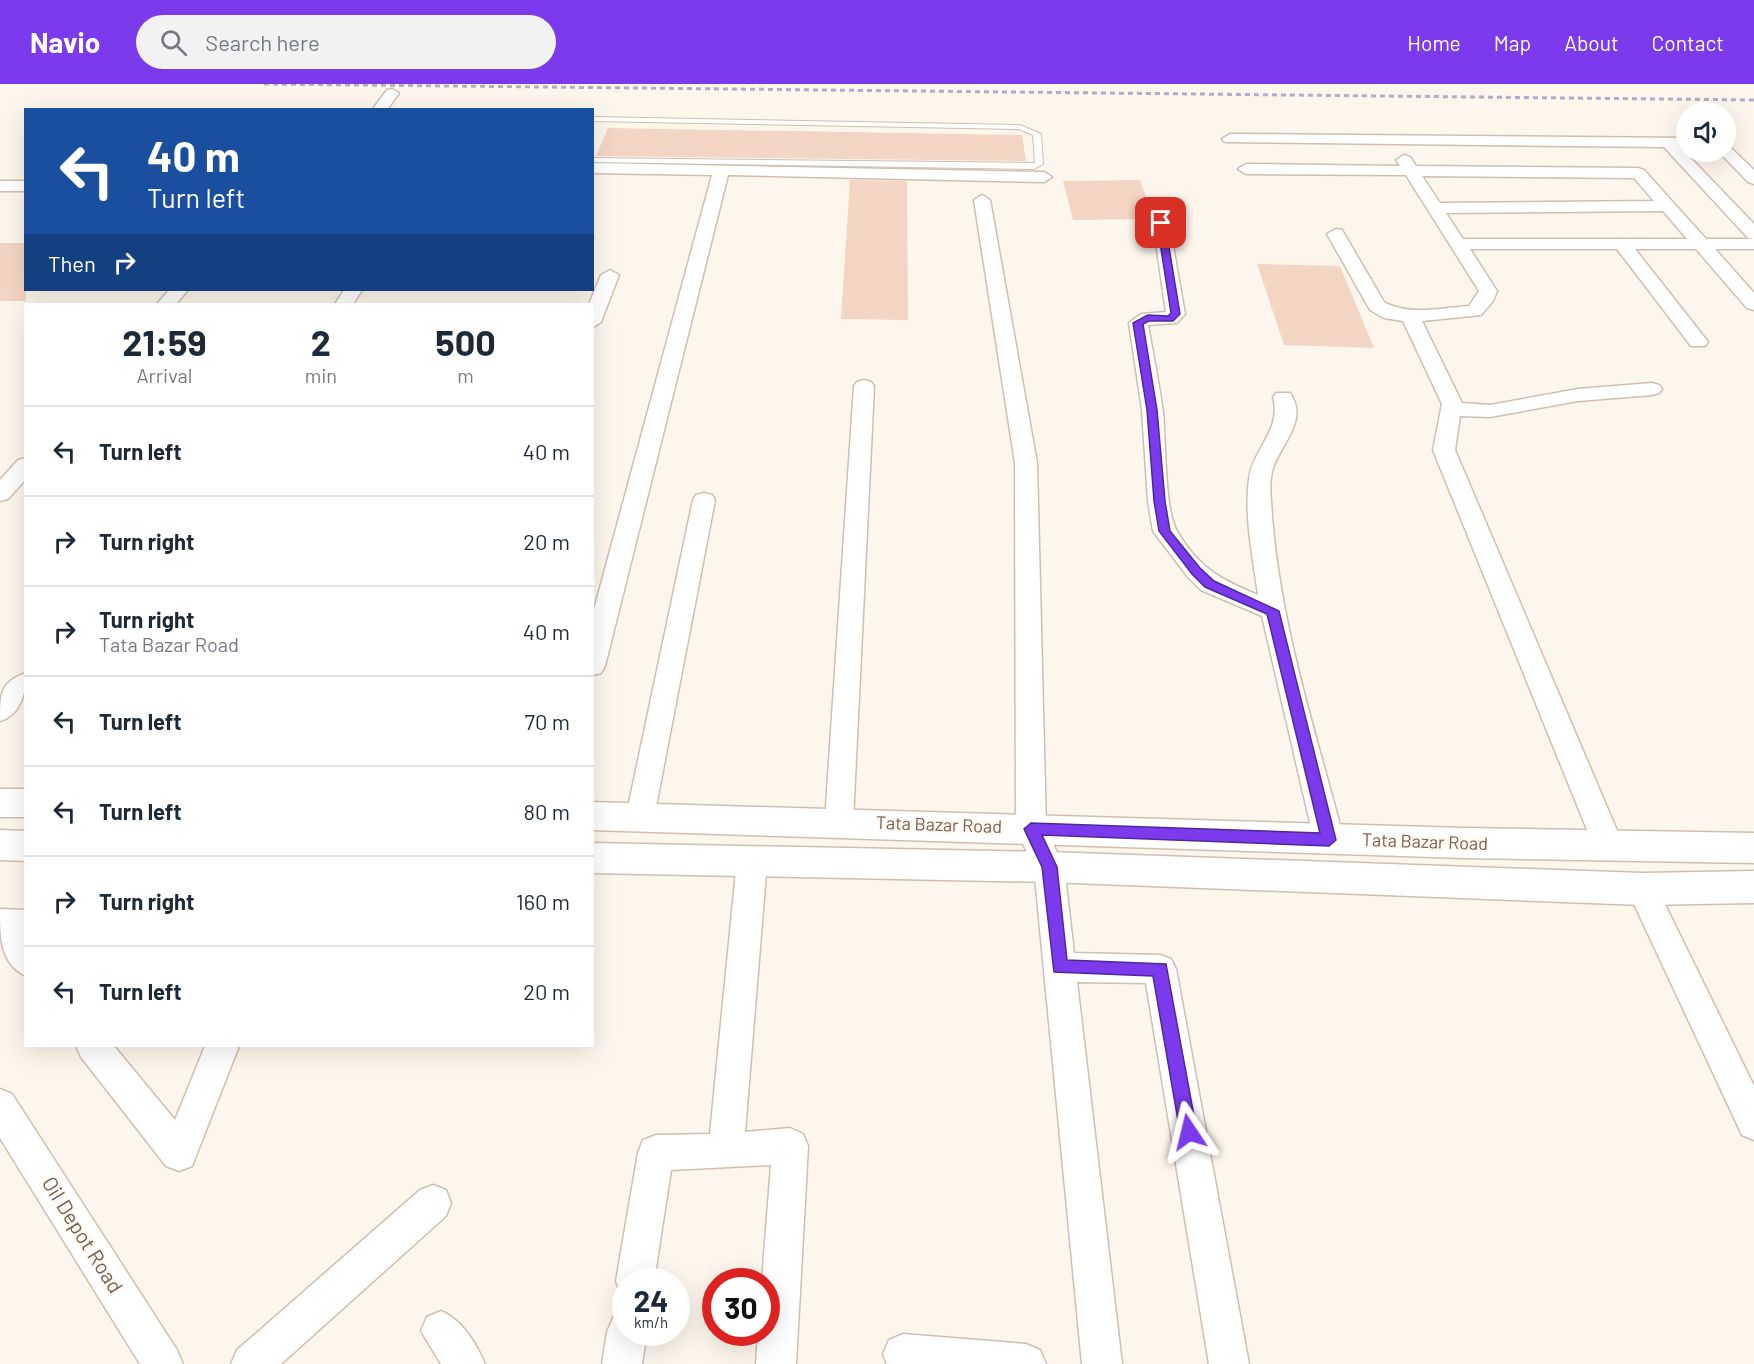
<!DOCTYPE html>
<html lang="en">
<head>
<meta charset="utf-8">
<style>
	:root { --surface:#fff; --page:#f2f2f3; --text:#1f2937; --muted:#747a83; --line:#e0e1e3; --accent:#7c3aed }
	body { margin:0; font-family:Barlow,sans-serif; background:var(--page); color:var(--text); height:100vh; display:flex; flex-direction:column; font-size:22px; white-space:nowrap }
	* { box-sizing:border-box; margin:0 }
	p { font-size:20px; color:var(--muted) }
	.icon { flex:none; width:33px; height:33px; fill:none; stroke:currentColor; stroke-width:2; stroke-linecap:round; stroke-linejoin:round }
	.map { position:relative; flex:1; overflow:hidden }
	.drawer { position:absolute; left:24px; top:219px; width:570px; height:744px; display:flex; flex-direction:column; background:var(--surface); border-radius:0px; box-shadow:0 6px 24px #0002 }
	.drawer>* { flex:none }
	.banner { position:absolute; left:24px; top:24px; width:570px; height:183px; border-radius:0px; box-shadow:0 6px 24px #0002; background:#1a4fa0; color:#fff; overflow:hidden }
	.fabs { position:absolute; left:1676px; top:18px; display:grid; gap:12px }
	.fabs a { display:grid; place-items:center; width:60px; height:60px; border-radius:50%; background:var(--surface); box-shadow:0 6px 24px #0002; font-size:30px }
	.speed { position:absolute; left:612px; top:1184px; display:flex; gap:12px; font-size:30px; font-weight:700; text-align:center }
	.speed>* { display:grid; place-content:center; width:78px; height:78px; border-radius:50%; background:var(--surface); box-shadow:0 6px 24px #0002; line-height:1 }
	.speed small { font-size:15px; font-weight:400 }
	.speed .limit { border:9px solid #d22; background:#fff; color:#111 }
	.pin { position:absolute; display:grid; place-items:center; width:51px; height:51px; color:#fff; margin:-26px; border-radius:12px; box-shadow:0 3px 9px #0006 }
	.me { position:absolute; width:66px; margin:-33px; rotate:350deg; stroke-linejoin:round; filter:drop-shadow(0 0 4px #0008) }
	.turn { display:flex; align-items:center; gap:21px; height:126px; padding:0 24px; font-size:27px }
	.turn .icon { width:78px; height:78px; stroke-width:2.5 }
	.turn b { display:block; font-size:42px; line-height:51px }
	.then { display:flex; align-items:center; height:57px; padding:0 24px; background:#0003; gap:12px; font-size:22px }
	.eta { display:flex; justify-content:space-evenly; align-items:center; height:102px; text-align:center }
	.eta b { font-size:36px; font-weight:700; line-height:42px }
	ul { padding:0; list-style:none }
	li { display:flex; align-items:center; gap:18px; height:90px; padding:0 24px; border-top:2px solid var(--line) }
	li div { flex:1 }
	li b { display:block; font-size:22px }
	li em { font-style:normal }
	header { display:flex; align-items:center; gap:36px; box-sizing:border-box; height:84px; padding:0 30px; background:var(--accent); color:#fff }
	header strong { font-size:28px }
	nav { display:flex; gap:33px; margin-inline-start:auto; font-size:21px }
	.search { width:420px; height:54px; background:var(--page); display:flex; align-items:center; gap:15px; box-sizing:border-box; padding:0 21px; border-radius:33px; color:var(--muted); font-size:22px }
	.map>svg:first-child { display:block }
</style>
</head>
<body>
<header>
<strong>Navio</strong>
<div class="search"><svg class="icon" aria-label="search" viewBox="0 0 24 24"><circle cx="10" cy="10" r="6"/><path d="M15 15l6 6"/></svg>Search here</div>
<nav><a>Home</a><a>Map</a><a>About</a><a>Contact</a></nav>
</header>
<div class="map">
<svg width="1754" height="1280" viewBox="0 0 1754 1280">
	<rect width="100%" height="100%" fill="#fdf6ec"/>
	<g fill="#f3d5c3">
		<path d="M 608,44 L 1022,51 L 1026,77 L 596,72 Z"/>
		<path d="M 850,96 L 907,97 L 908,236 L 841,235 Z"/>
		<path d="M 1140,96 L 1154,135 L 1073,136 L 1063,97 Z"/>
		<rect x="0" y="159" width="26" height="58"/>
		<path d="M 1257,180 L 1340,182 L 1374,264 L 1284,261 Z"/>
	</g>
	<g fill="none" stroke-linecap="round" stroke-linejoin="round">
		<g stroke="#d1beb0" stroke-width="2">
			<path id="service" d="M 592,33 L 1020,41 L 1041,50 L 1043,80 L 1034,85 L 592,78 L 592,74 L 1035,79 L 1033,51 L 1019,45 L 592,37 Z"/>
		</g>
		<g stroke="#d1beb0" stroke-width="3">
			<g id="minor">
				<path d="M 392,5 L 399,9 L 387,26 L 372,26 L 387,6 Z"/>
				<path d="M 1230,50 L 1686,54 L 1686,64 L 1681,64 L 1754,140 L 1754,165 L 1715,165 L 1754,209 L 1754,226 L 1747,224 L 1696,165 L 1635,165 L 1705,254 L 1708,258 L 1705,262 L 1691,262 L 1617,165 L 1470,165 L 1497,207 L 1493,217 L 1481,231 L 1422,237 L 1462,319 L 1490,321 L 1578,305 L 1652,299 L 1659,301 L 1662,305 L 1659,309 L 1652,311 L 1578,317 L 1490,333 L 1460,332 L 1455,366 L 1624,763 L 1619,772 L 1609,775 L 1599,772 L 1594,763 L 1433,366 L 1442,320 L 1403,237 L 1384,234 L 1370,226 L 1327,150 L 1336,145 L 1342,146 L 1384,218 C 1409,232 1441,224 1469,222 L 1479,207 L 1406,91 L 1246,90 L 1238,85 L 1246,80 L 1400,82 L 1396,76 L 1404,71 L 1410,73 L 1416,82 L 1638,84 L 1644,86 L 1706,155 L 1753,155 L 1748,154 L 1664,63 L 1225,58 L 1222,55 ZM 1422,92 L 1634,94 L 1654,117 L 1440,119 ZM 1663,127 L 1687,155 L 1463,155 L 1446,129 Z"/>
				<path d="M 1725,61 L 1730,63 L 1754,86 L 1754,100 L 1748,98 L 1720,69 L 1718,68 L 1725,68 Z"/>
				<path d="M 592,79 L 1044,88 L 1052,93 L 1044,98 L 728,91 L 605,582 L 601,589 L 592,591 L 592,533 L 712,91 L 592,89 Z"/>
				<rect x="0" y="97" width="26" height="10"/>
				<path d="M 982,111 L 990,116 L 1037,379 L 1046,745 L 1064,783 L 1074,869 L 1160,871 L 1171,875 L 1176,885 L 1249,1280 L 1209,1280 L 1146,899 L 1077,898 L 1122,1280 L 1082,1280 L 1034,783 L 1016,745 L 1015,379 L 974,116 Z"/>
				<path d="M 1161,134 L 1169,139 L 1185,230 L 1177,239 L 1148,241 C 1153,270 1159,299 1163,328 C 1166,357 1164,424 1177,447 C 1198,484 1222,496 1258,511 C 1253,474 1244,432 1249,395 C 1253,364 1282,347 1273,313 L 1276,309 L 1290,309 C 1309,336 1281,360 1273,384 C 1270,394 1270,406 1271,416 C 1277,532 1315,645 1344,756 L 1339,765 L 1329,768 L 1319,765 L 1314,756 L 1262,532 L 1201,506 L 1188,493 L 1153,447 L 1148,417 L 1142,326 L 1129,239 L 1141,230 L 1166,228 L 1153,139 Z"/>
				<path d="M 610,186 L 619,191 L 601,238 L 592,244 L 592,220 L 589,220 L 601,191 Z"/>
				<path d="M 169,206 L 188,206 L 176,220 L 157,220 Z"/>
				<path d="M 344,206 L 362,206 L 353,220 L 335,220 Z"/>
				<path d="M 864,296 L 871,298 L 874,302 L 853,737 L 849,745 L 839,749 L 829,745 L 825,737 L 854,302 L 857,298 Z"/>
				<path d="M 26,374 L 26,395 L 8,415 L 0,417 L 0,396 L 18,376 Z"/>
				<path d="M 704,409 L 712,411 L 715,416 L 654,733 L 650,741 L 640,745 L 630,741 L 626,733 L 693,416 L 696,411 Z"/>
				<path d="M 26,589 C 26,608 21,631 0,637 C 0,610 0,598 26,589 Z"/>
				<path d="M 752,765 L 763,768 L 767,777 L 745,1048 L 790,1044 L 803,1050 L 808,1062 L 796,1280 L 756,1280 L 758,1248 L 766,1248 L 766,1197 L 762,1197 L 771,1081 L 671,1086 L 654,1197 L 626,1197 L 626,1212 L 621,1211 L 616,1197 L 638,1069 L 643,1056 L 656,1051 L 710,1050 L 737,777 L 741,768 Z"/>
				<path d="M 1642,792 L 1653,796 L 1754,1002 L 1754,1056 L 1742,1051 L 1627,805 L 1631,796 Z"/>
				<path d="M 0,825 L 26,826 L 26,892 C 0,880 0,853 0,825 Z"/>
				<path d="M 76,962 L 114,962 L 175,1036 L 205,962 L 239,962 L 192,1082 L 179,1087 L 166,1082 L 81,973 Z"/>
				<path d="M 0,1005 L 12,1010 L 177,1266 L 183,1280 L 140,1280 L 0,1054 Z"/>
				<path d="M 433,1101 L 446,1106 L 451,1119 L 446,1132 L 281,1280 L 231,1280 L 237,1266 L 420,1106 Z"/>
				<path d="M 441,1227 C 462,1236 476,1259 485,1280 L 441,1280 L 421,1247 L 427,1233 Z"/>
				<path d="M 626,1229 L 626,1248 L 647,1248 L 642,1280 L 602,1280 L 607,1248 L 613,1234 Z"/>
				<path d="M 903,1250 L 1026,1260 L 1040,1266 L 1046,1280 L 887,1280 L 883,1270 L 889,1256 Z"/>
			</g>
		</g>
		<g stroke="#d1beb0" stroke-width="3">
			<g id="tertiary">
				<rect x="0" y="705" width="26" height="28"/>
				<path d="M 592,718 L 1464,744 L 1754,749 L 1754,779 L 1464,774 L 592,746 Z"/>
				<path d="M 0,746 L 26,747 L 26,777 L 0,776 Z"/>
				<path d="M 592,759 L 1049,768 L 1642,789 L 1754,787 L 1754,819 L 1642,821 L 1049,798 L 592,789 Z"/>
			</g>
		</g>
		<use href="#service" fill="#fff" fill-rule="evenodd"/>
		<use href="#minor" fill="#fff" fill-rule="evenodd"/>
		<use href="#tertiary" fill="#fff" fill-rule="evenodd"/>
		<path stroke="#b9a8c9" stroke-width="3" stroke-dasharray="5 4" stroke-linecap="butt" d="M 264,0 L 1754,16"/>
	</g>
	<path fill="#7c3aed" stroke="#51269a" stroke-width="1.5" d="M 1161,136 L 1165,139 L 1180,230 L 1173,237 L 1149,237 L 1143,240 L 1157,326 L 1165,417 L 1170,447 L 1200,484 L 1214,497 L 1279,527 L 1336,756 L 1329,762 L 1042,751 L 1057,783 L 1067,876 L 1166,880 L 1197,1048 L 1195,1054 L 1189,1056 L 1182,1054 L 1180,1048 L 1153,892 L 1054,888 L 1042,783 L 1024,745 L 1031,739 L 1320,749 L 1267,530 L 1205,503 L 1192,490 L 1159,447 L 1154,417 L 1147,326 L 1133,239 L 1148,231 L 1168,232 L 1171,229 L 1157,139 Z"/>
	<g text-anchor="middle" stroke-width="4.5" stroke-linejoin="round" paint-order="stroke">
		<g font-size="18" fill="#7a5c4d" stroke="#fffaf3">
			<text transform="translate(939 741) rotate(2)" y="6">Tata Bazar Road</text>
			<text transform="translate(1425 758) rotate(2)" y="6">Tata Bazar Road</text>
		</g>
		<g font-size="21" fill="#7a5c4d" stroke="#fffaf3">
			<text transform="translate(82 1151) rotate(58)" y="7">Oil Depot Road</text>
		</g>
	</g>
</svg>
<div class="fabs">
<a><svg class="icon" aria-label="sound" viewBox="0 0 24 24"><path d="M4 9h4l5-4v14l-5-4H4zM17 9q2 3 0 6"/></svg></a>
</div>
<div class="speed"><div>24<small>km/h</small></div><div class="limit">30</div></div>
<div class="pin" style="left:1161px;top:139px;background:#d93025"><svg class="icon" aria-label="arrive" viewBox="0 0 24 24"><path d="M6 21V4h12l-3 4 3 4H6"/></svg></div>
<svg class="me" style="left:1189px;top:1048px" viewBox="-20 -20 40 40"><path d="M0-17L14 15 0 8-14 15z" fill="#7c3aed" stroke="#fff" stroke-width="4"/></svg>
<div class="banner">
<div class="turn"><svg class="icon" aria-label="left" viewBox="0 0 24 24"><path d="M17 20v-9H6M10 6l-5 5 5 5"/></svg><div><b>40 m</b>Turn left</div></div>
<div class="then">Then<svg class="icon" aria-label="right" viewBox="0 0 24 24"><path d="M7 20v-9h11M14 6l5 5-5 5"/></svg></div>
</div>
<section class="drawer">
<div class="eta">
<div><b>21:59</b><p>Arrival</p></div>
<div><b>2</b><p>min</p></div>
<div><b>500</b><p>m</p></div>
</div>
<ul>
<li><svg class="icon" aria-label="left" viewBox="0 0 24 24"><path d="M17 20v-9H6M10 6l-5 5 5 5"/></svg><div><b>Turn left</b></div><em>40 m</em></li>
<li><svg class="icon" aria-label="right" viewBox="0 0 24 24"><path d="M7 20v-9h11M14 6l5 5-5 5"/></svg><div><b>Turn right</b></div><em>20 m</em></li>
<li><svg class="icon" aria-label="right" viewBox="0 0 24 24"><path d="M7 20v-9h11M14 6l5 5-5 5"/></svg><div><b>Turn right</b><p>Tata Bazar Road</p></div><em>40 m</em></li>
<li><svg class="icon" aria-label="left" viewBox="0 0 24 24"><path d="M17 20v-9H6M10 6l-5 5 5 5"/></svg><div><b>Turn left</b></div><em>70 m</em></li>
<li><svg class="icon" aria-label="left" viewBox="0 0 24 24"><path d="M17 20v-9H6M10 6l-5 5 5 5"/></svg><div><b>Turn left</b></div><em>80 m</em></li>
<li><svg class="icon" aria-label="right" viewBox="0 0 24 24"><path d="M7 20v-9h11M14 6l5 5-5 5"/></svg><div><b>Turn right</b></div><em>160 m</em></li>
<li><svg class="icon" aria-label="left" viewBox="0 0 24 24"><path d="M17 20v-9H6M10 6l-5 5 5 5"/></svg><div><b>Turn left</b></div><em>20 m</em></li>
</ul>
</section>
</div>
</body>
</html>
